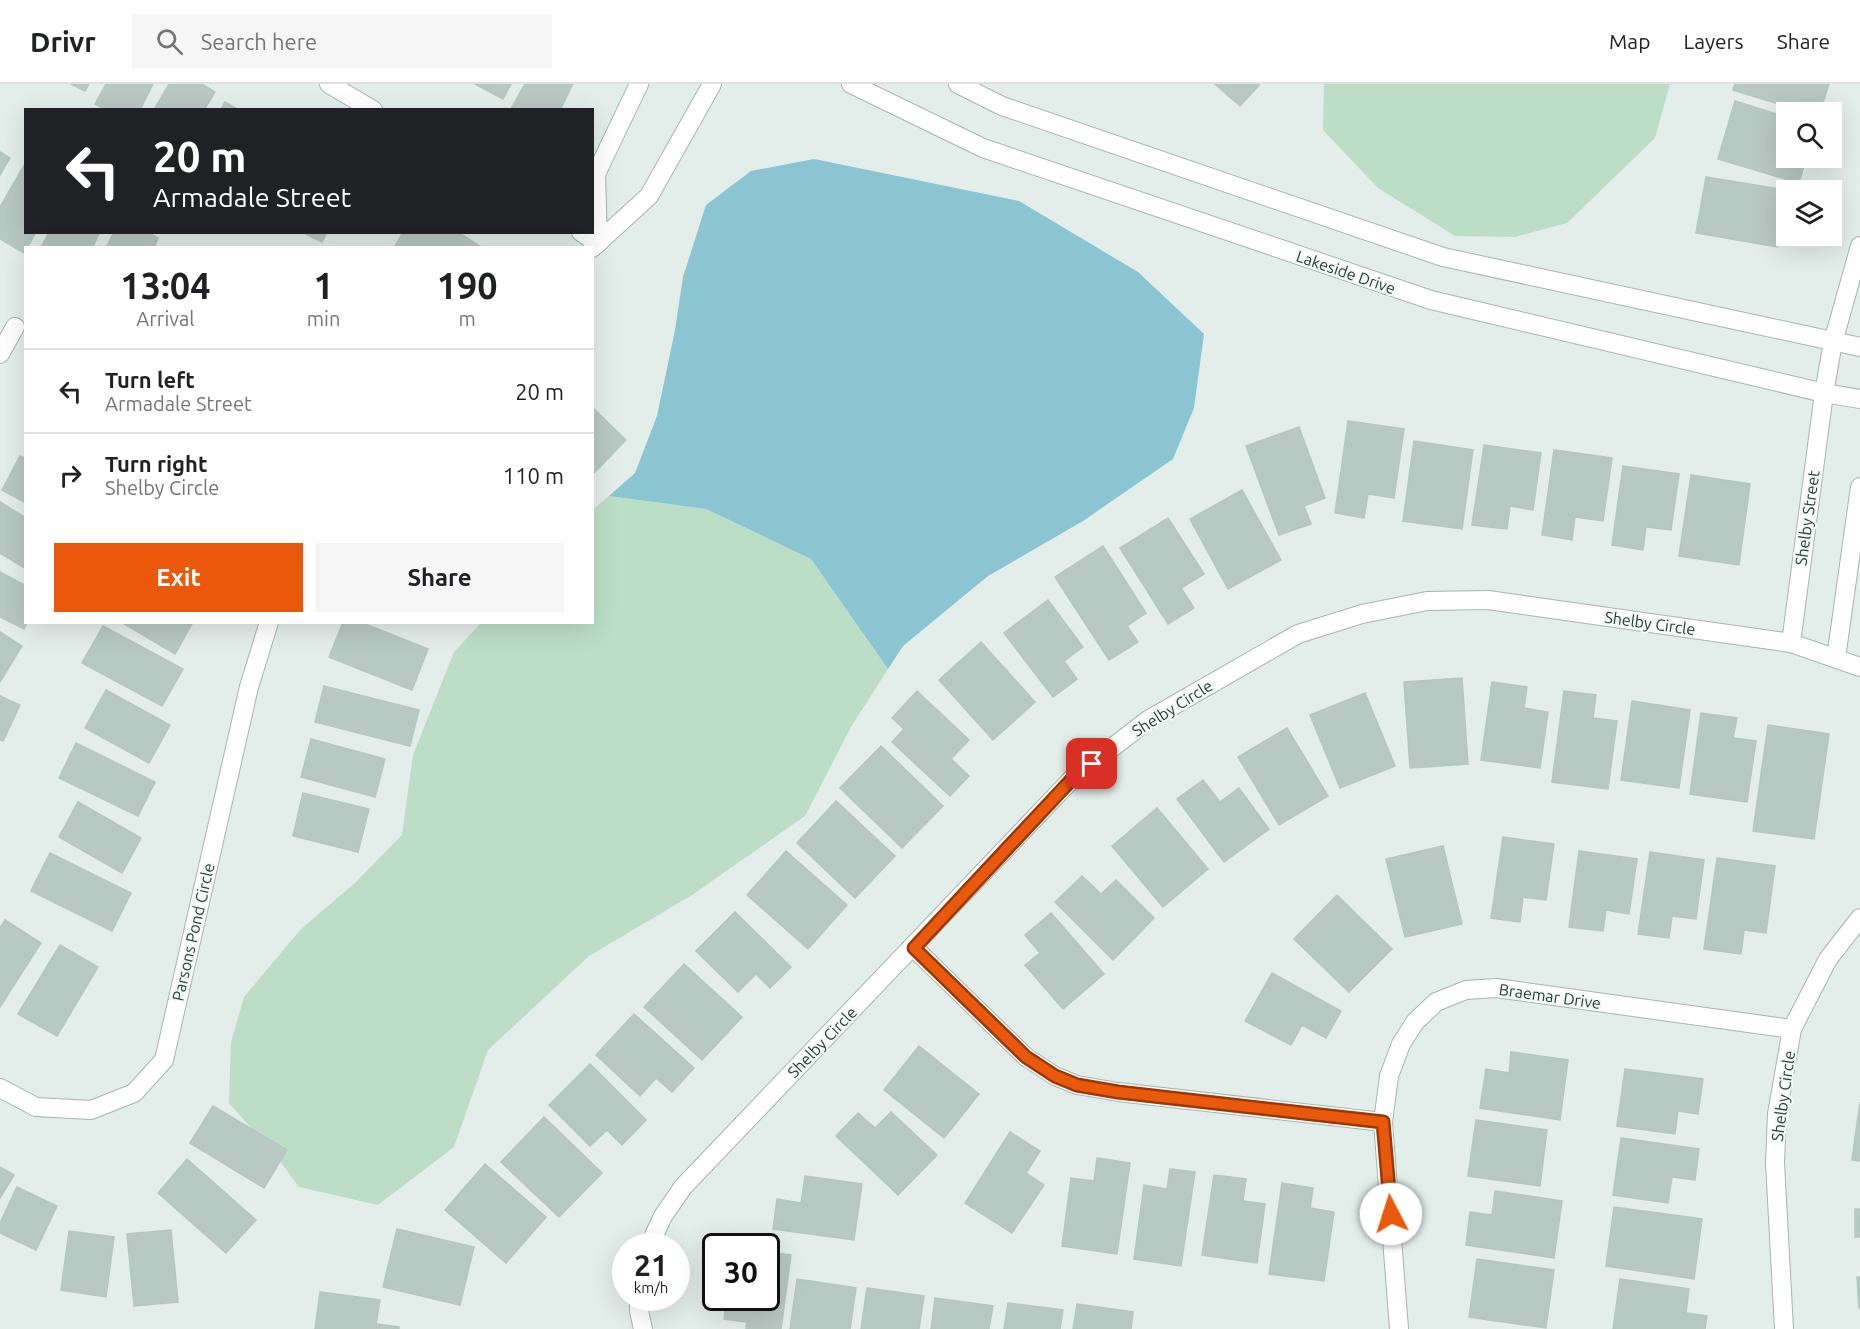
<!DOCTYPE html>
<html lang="en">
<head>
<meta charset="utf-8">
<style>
	:root { --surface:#fff; --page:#f6f6f6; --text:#202124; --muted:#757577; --line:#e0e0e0; --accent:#ea580c }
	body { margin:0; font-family:Ubuntu,sans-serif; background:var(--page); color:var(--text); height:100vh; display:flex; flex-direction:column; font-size:22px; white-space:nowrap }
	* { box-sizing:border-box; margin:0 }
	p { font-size:20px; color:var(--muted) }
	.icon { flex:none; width:33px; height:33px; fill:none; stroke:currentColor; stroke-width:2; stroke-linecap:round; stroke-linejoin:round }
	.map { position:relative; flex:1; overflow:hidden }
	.side { position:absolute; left:24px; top:162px; width:570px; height:378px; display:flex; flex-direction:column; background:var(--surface); border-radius:0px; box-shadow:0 6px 24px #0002 }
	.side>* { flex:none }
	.banner { position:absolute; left:24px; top:24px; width:570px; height:126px; border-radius:0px; box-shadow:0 6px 24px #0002; background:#202124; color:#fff; overflow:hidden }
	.fabs { position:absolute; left:1776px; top:18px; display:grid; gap:12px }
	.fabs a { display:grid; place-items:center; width:66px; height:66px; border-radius:0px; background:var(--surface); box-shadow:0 6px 24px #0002; font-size:30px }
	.speed { position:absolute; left:612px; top:1149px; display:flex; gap:12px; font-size:30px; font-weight:700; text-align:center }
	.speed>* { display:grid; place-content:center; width:78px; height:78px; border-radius:50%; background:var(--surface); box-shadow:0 6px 24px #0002; line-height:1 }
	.speed small { font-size:15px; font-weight:400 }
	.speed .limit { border:3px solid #111; border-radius:9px; background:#fff; color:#111 }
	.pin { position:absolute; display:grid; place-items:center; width:51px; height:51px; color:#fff; margin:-26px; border-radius:12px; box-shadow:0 3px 9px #0006 }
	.me { position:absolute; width:66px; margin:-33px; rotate:355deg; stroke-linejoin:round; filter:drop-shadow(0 0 4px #0008) }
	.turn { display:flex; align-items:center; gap:21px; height:126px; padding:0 30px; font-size:27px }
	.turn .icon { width:78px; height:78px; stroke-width:2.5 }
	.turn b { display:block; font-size:42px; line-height:51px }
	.eta { display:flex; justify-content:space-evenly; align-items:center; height:102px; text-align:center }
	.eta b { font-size:36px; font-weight:600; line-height:42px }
	.button { display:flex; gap:12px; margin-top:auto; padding:12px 30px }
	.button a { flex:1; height:69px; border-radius:0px; background:var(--accent); color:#fff; font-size:24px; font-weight:600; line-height:69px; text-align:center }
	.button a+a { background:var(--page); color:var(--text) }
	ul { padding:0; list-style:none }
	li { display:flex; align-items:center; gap:18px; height:84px; padding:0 30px; border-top:2px solid var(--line) }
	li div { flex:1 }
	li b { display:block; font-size:22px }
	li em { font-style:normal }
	header { display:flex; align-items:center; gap:36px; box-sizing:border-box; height:84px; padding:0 30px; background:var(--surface); border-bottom:2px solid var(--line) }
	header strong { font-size:28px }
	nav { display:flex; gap:33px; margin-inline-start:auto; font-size:21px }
	.search { width:420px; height:54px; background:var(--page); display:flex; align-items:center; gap:15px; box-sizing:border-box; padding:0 21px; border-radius:0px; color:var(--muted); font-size:22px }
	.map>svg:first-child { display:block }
</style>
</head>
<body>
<header>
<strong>Drivr</strong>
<div class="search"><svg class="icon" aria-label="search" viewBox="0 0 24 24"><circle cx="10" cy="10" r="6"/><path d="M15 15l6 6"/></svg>Search here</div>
<nav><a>Map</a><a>Layers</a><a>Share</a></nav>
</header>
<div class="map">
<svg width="1860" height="1245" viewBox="0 0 1860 1245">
	<rect width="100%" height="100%" fill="#e3ede9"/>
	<g fill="#bcdec6">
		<path d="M 1324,0 L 1670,0 L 1655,54 L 1567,139 L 1515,153 L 1455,152 L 1378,104 L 1323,46 Z"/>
		<path d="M 609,412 L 706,425 L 811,475 L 888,585 L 851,643 L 805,732 L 692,811 L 589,872 L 488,966 L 454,1063 L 378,1121 L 299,1103 L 277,1073 L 229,1019 L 231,958 L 244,913 L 301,845 L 355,799 L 402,751 L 413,671 L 454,568 L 481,539 L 592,538 L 593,426 Z"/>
	</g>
	<path fill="#8bc5d2" d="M 814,75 L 1019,117 L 1138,188 L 1204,250 L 1194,324 L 1173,375 L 1083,437 L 988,492 L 903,562 L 888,585 L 811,475 L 706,425 L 609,412 L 635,389 L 657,332 L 675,246 L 683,193 L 706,121 L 751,87 Z"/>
	<g fill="#b8c8c2" stroke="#b5c7c0" stroke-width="1.5">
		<path d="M 71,0 L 89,0 L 85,7 Z"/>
		<path d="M 106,0 L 153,0 L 140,26 L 106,26 L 95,20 Z"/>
		<path d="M 169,0 L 202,0 L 215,8 L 204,26 L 154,26 Z"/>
		<path d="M 475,0 L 511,0 L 503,15 Z"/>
		<path d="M 525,0 L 573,0 L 560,26 L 516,26 L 512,23 Z"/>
		<path d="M 1215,0 L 1260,0 L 1240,22 Z"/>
		<path d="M 1735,0 L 1829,0 L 1820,28 L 1804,28 L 1733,6 Z"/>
		<path d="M 1735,17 L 1786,33 L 1786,74 L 1806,74 L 1799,99 L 1718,75 Z"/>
		<path d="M 225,18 L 239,26 L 221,26 Z"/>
		<path d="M 0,68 L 10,74 L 0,91 Z"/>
		<path d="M 26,78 L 26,148 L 36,148 L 24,169 L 0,155 L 0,123 Z"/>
		<path d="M 1706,93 L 1786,106 L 1777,163 L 1696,149 Z"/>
		<path d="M 49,148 L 100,148 L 92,164 L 41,164 Z"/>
		<path d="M 114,148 L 147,148 L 158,154 L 154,164 L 106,164 Z"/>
		<path d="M 302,148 L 327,148 L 322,158 Z"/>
		<path d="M 403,148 L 458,148 L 481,163 L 394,164 Z"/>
		<path d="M 592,323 L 626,356 L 594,389 L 592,388 Z"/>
		<path d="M 1348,337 L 1404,345 L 1394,414 L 1368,410 L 1364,434 L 1335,429 Z"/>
		<path d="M 1299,343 L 1325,414 L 1304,422 L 1311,440 L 1279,451 L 1246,362 Z"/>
		<path d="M 1414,357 L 1473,366 L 1462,445 L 1403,437 Z"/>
		<path d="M 1484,361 L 1541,369 L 1533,426 L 1510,422 L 1507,445 L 1472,441 Z"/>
		<path d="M 1554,366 L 1612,374 L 1603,437 L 1575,433 L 1572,456 L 1542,451 Z"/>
		<path d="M 20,372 L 26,375 L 26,419 L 2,406 Z"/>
		<path d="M 1623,382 L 1679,390 L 1671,446 L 1646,443 L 1643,466 L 1612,461 Z"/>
		<path d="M 1691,391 L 1750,400 L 1739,481 L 1679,472 Z"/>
		<path d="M 1242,406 L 1281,476 L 1228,505 L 1190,435 Z"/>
		<path d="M 0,418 L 26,434 L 26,485 L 0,469 Z"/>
		<path d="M 1168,434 L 1204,490 L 1181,504 L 1194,524 L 1168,540 L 1120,464 Z"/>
		<path d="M 1103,462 L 1146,529 L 1127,542 L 1138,558 L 1109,576 L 1055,493 Z"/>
		<path d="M 0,488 L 26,502 L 26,538 L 27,538 L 24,545 L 0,533 Z"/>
		<path d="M 1048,516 L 1083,563 L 1064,577 L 1077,595 L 1053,613 L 1004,549 Z"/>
		<path d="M 121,538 L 193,538 L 175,570 Z"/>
		<path d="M 343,538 L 360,538 L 428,565 L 412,606 L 329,573 Z"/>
		<path d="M 103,542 L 183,585 L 162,622 L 82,579 Z"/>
		<path d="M 0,548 L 22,562 L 0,598 Z"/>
		<path d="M 981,558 L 1035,618 L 993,656 L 939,596 Z"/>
		<path d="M 1462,594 L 1468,680 L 1410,684 L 1404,598 Z"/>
		<path d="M 1492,598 L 1527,603 L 1524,624 L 1548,628 L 1540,684 L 1481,676 Z"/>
		<path d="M 324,602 L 419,626 L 410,662 L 315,638 Z"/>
		<path d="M 106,606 L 170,641 L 149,679 L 85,644 Z"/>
		<path d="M 917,607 L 969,656 L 951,675 L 969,692 L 950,712 L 892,658 L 904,645 L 892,634 Z"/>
		<path d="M 1564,607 L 1596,611 L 1593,634 L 1617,637 L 1608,705 L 1552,698 Z"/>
		<path d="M 1365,609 L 1395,682 L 1340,704 L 1310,631 Z"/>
		<path d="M 0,612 L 20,621 L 3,657 L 0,656 Z"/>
		<path d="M 1632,617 L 1690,626 L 1679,704 L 1621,696 Z"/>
		<path d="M 1701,629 L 1737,634 L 1733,654 L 1756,657 L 1747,718 L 1690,710 Z"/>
		<path d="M 1768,641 L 1829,650 L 1814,755 L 1753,747 Z"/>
		<path d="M 1287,644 L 1328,712 L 1279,741 L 1238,673 Z"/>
		<path d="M 311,655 L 385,675 L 375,713 L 301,693 Z"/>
		<path d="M 76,659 L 155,698 L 138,732 L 59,694 Z"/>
		<path d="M 881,662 L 943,722 L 902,764 L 840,704 Z"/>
		<path d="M 1203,696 L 1220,718 L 1239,704 L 1269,745 L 1224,778 L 1177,715 Z"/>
		<path d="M 303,709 L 369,725 L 358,768 L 293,752 Z"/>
		<path d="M 836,717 L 895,772 L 855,814 L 797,759 Z"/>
		<path d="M 78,718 L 141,754 L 122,789 L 59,753 Z"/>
		<path d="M 1157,724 L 1208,785 L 1163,823 L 1112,762 Z"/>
		<path d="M 1503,753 L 1554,760 L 1546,816 L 1523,813 L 1520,838 L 1491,834 Z"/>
		<path d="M 1443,762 L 1462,840 L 1405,853 L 1386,775 Z"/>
		<path d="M 786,767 L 847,821 L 808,865 L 747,811 Z"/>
		<path d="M 1579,767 L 1637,775 L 1629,830 L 1606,826 L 1603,847 L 1569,843 Z"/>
		<path d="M 1650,768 L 1704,776 L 1696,835 L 1672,832 L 1669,854 L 1638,850 Z"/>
		<path d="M 50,769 L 131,809 L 112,847 L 31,807 Z"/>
		<path d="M 1717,774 L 1775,782 L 1766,849 L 1744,846 L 1741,870 L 1704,865 Z"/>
		<path d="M 1082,792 L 1101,810 L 1116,796 L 1154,834 L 1113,876 L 1055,818 Z"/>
		<path d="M 1337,811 L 1392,865 L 1349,908 L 1294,855 Z"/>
		<path d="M 735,828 L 791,883 L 770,904 L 756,890 L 738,908 L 696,867 Z"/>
		<path d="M 1051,829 L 1104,890 L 1063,925 L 1025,881 L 1040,869 L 1025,851 Z"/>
		<path d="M 5,836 L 41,859 L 0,923 L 0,844 Z"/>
		<path d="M 60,861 L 98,883 L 57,952 L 18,930 Z"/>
		<path d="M 684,880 L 742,933 L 702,976 L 644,923 Z"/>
		<path d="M 1272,889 L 1341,927 L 1326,954 L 1302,941 L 1291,961 L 1245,937 Z"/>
		<path d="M 634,930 L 694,984 L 672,1008 L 656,994 L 640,1012 L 596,971 Z"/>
		<path d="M 919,962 L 979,1010 L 944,1054 L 884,1006 Z"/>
		<path d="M 1511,968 L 1568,976 L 1560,1036 L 1480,1024 L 1486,985 L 1509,989 Z"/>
		<path d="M 590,980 L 646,1036 L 622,1061 L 607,1046 L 590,1062 L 549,1021 Z"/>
		<path d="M 1625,985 L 1703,995 L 1698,1030 L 1678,1027 L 1675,1050 L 1617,1042 Z"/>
		<path d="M 1860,1018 L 1860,1077 L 1852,1076 Z"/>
		<path d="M 213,1022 L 287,1066 L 264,1104 L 190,1059 Z"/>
		<path d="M 891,1028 L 937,1071 L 898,1111 L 836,1052 L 858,1029 L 875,1044 Z"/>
		<path d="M 544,1033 L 602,1089 L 559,1133 L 501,1078 Z"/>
		<path d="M 1476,1036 L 1547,1046 L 1540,1102 L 1468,1092 Z"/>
		<path d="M 1010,1048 L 1040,1067 L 1026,1089 L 1044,1101 L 1012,1149 L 965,1119 Z"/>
		<path d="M 1621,1054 L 1699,1065 L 1695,1096 L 1672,1093 L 1668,1119 L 1613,1111 Z"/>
		<path d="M 1097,1074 L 1130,1079 L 1117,1170 L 1062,1162 L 1071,1094 L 1094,1097 Z"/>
		<path d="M 187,1075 L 256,1136 L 226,1169 L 158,1109 Z"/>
		<path d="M 485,1080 L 546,1133 L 506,1179 L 445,1126 Z"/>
		<path d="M 0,1083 L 14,1091 L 0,1114 Z"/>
		<path d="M 1170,1085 L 1195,1088 L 1181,1182 L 1134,1175 L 1144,1101 L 1167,1105 Z"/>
		<path d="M 1214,1091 L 1246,1095 L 1243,1117 L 1265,1120 L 1257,1179 L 1202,1171 Z"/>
		<path d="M 805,1092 L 862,1100 L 854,1156 L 773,1145 L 777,1115 L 801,1119 Z"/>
		<path d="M 1282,1099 L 1313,1104 L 1310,1124 L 1334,1128 L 1324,1197 L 1269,1190 Z"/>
		<path d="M 17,1103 L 57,1122 L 36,1166 L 0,1149 L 0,1139 Z"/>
		<path d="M 1495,1107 L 1562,1117 L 1554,1174 L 1466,1161 L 1470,1128 L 1492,1131 Z"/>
		<path d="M 1614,1123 L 1702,1135 L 1694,1195 L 1606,1182 Z"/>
		<rect x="1855" y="1125" width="5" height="28"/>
		<path d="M 397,1145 L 474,1163 L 460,1221 L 383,1203 Z"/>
		<path d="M 171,1146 L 178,1218 L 134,1222 L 127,1150 Z"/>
		<path d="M 69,1147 L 114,1153 L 106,1213 L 61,1206 Z"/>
		<path d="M 766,1168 L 791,1171 L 781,1245 L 746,1245 L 747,1238 L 724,1235 L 727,1214 L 766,1214 Z"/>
		<path d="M 1477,1175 L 1554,1186 L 1546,1244 L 1469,1233 Z"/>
		<path d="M 1857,1193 L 1860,1193 L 1860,1224 L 1859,1224 Z"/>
		<path d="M 797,1195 L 856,1204 L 850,1245 L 790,1245 Z"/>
		<path d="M 1620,1195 L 1689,1205 L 1686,1229 L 1707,1232 L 1705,1245 L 1613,1245 Z"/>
		<path d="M 867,1204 L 924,1212 L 919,1245 L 861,1245 Z"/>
		<path d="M 320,1208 L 380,1216 L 376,1240 L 399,1243 L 399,1245 L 315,1245 Z"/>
		<path d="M 935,1214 L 993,1222 L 989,1245 L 931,1245 Z"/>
		<path d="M 1008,1219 L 1063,1226 L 1060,1245 L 1004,1245 Z"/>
		<path d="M 1077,1220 L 1133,1228 L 1131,1245 L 1073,1245 Z"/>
	</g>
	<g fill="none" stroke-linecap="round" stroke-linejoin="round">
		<g stroke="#a6b5b0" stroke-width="20">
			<g id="minor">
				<path d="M 329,0 L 373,26"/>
				<path d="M 851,0 L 983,64 L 1431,216 L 1824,309 L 1860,315"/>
				<path d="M 958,0 L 1002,22 L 1443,173 L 1860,263"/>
				<path d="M 581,148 L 598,159"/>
				<path d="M 598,159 L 596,90 L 639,0"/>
				<path d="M 592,164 L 649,112 L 712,0"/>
				<path d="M 0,270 L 15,243"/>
				<path d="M 1791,559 L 1824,309 L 1833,258 L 1860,162"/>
				<path d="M 1836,574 L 1860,403"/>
				<path d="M 914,864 L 1026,973 L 1055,992 L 1077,1001 L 1118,1008 L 1383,1038"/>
				<path d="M 0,1004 L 36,1023 L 91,1026 L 134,1009 L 164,976 L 249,603 L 269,538"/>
				<path d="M 649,1162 L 663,1132 L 683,1103 L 1073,694 L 1148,636 L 1298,550 L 1362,530 L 1427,517 L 1488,516 L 1791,559 L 1860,583"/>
				<path d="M 639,1214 L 639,1227 L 643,1245"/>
				<path d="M 1399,1245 L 1383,1038 L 1389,992 L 1401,960 L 1415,938 L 1436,918 L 1466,906 L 1496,904 L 1792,945"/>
				<path d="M 1784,1245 L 1775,1079 L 1777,1030 L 1792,945 L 1828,875 L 1860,834"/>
			</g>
		</g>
		<use href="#minor" stroke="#fff" stroke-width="18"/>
	</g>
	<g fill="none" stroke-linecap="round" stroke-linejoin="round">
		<g stroke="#983908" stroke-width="15">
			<path id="route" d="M 1092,680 L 1073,694 L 914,864 L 1026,973 L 1055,992 L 1077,1001 L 1118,1008 L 1383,1038 L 1391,1130"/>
		</g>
		<use href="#route" stroke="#ea580c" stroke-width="10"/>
	</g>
	<g text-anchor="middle" stroke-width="4.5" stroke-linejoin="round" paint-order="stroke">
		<g font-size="16" fill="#233f38" stroke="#f4f9f7">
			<text transform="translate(1346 188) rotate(19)" y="6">Lakeside Drive</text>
			<text transform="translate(1807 434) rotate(-82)" y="6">Shelby Street</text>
			<text transform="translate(1650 539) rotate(8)" y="6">Shelby Circle</text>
			<text transform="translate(1172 624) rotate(-32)" y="6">Shelby Circle</text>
			<text transform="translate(193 848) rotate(-77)" y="6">Parsons Pond Circle</text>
			<text transform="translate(1550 912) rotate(8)" y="6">Braemar Drive</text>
			<text transform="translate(822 958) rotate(-46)" y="6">Shelby Circle</text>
			<text transform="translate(1783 1012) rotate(-82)" y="6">Shelby Circle</text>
		</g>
	</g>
</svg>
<div class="fabs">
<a><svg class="icon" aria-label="search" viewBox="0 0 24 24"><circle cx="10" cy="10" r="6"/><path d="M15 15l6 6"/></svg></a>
<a><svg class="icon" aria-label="layers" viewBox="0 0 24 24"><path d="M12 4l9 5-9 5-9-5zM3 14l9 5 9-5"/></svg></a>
</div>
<div class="speed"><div>21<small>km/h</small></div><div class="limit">30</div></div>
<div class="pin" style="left:1092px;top:680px;background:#d93025"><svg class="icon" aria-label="arrive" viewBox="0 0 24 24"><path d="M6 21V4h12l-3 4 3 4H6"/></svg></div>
<svg class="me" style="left:1391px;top:1130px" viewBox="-20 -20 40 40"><circle r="19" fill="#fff"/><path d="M0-13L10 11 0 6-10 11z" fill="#ea580c"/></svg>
<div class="banner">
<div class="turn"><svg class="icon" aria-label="left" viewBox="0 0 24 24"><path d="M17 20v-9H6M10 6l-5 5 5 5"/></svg><div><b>20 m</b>Armadale Street</div></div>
</div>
<section class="side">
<div class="eta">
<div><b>13:04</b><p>Arrival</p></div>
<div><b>1</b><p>min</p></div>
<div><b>190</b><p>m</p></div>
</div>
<ul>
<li><svg class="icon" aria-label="left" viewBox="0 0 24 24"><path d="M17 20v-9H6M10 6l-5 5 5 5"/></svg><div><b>Turn left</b><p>Armadale Street</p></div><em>20 m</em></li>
<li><svg class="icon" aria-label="right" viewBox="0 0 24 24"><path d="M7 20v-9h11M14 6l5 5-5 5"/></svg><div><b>Turn right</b><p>Shelby Circle</p></div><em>110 m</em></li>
</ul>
<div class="button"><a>Exit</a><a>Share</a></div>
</section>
</div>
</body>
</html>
